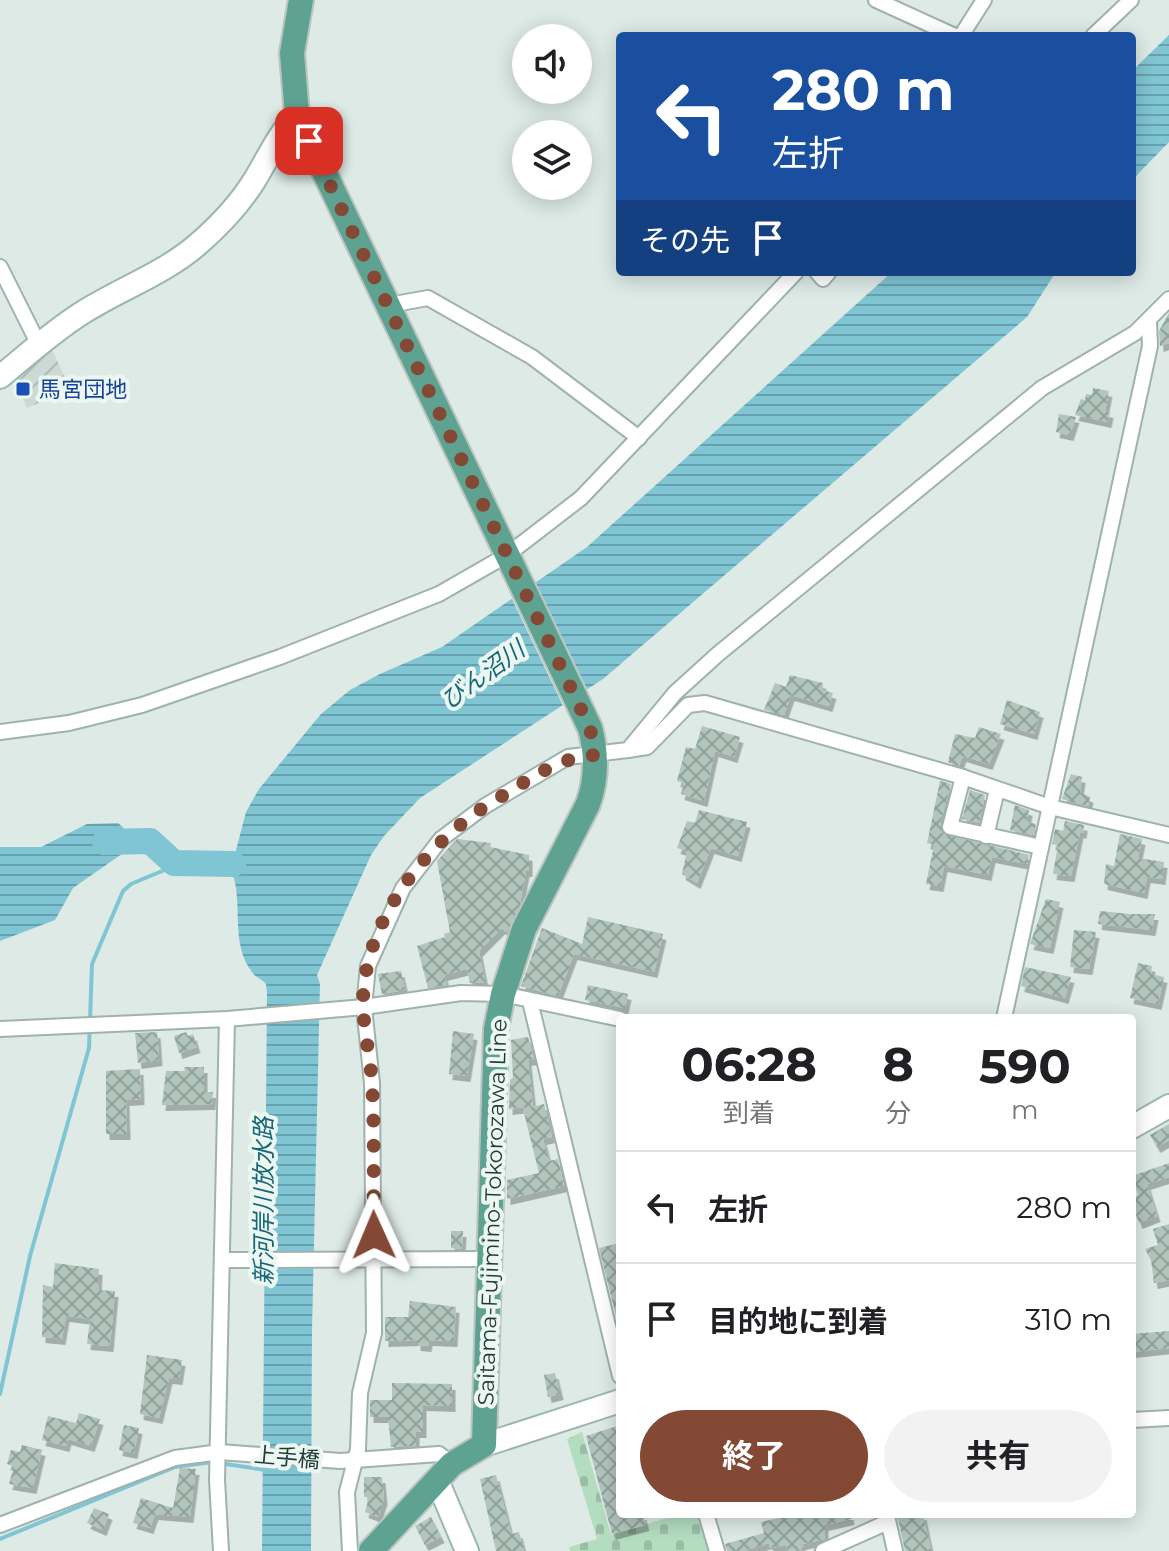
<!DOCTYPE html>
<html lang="ja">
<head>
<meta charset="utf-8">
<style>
	:root { --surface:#fff; --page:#f2f2f2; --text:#202124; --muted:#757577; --line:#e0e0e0; --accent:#834935 }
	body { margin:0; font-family:Montserrat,"Noto Sans JP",sans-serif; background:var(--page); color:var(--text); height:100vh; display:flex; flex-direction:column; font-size:30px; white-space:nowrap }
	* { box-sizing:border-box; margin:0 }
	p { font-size:26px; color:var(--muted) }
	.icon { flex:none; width:44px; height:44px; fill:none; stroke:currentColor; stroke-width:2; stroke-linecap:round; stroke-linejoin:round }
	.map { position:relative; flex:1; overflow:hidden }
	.sheet { position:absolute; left:616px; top:1014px; width:520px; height:504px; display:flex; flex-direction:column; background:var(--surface); border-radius:8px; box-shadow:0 4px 20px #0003 }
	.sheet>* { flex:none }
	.guide { position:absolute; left:616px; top:32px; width:520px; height:244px; border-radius:8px; box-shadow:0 4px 20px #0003; background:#1a4fa0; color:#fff; overflow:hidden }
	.buttons { position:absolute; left:512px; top:24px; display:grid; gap:16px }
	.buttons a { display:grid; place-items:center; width:80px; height:80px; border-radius:50%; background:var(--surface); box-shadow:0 4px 20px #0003; font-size:40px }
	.pin { position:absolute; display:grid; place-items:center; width:68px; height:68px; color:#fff; margin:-34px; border-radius:16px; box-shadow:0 4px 12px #0006 }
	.me { position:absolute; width:88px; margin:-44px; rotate:359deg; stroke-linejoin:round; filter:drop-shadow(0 0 6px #0008) }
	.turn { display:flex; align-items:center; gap:28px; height:168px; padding:0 24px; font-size:36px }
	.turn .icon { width:104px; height:104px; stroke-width:2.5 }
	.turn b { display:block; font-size:56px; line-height:68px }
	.then { display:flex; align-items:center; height:76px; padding:0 24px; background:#0003; gap:16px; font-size:30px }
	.eta { display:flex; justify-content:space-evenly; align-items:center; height:136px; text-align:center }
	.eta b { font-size:48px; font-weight:700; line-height:56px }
	.button { display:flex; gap:16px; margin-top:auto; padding:16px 24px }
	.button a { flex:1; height:92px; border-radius:48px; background:var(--accent); color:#fff; font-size:32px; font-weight:700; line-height:92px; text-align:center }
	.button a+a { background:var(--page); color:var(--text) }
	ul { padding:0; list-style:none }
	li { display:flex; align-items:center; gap:24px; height:112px; padding:0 24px; border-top:2px solid var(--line) }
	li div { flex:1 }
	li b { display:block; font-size:30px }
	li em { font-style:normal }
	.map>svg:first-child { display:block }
</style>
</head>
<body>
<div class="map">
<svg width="1169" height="1551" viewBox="0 0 1169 1551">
	<defs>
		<pattern id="industrial-furrows" width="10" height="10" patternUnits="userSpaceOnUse" patternTransform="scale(2)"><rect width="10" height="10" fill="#cbdad3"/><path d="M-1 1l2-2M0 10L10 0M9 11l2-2" fill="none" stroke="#aebcb6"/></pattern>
		<pattern id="cemetery-stones" width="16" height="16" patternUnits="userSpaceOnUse" patternTransform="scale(2)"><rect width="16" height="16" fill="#b4ddc0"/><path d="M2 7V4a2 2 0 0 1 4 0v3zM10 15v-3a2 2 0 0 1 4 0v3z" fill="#9abea5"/></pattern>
		<pattern id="water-rules" width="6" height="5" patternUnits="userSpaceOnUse" patternTransform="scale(2)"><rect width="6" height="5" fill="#80c5d4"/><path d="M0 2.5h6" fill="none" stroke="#68a1ad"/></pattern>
		<pattern id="building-cross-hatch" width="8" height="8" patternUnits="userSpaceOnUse" patternTransform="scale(2)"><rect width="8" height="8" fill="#b2c5bd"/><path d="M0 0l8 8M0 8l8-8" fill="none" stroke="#90a19a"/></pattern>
		<filter id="shadow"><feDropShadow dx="3.5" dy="6" stdDeviation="0" flood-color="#0004"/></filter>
	</defs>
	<rect width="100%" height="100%" fill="#ddeae5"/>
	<path fill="url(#industrial-furrows)" d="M 51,347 L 70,389 L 27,408 L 14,377 Z"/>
	<path fill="url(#cemetery-stones)" d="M 582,1432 L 611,1535 L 680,1514 L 700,1514 L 712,1551 L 570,1551 L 569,1547 L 597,1539 L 567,1439 Z"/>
	<g fill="url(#water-rules)">
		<path d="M 1169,35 L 1169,142 L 1132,180 L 1132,71 Z"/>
		<path d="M 892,272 L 1056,272 L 1027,317 L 603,679 L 420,798 L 384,836 L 371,855 L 317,975 L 320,984 L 312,1330 L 311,1551 L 262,1551 L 267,993 L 266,984 C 261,978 256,978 252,972 C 231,944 242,908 234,878 L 224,870 L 200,868 L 200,861 L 223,861 L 224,857 L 235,854 L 246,812 L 259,789 L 321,714 L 350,690 L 380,674 L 442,647 L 587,547 Z"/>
		<path d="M 118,823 L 139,842 L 73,888 L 55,920 L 0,941 L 0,847 L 41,847 L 87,824 Z"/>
	</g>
	<path fill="#ddeae5" d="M 534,579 L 589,693 L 565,710 L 510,595 Z"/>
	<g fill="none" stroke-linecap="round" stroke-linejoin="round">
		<g stroke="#80c5d4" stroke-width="4">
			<path d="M 0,1394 L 30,1256 L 89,1048 L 92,964 L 123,891 L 131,884 L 174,866 L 174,863"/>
			<path d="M 0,1539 L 175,1467 L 212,1462 L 266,1470"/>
		</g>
		<path stroke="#80c5d4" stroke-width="26" d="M 105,842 L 150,841 L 174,863 L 233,864"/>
	</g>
	<g fill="url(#building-cross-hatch)" filter="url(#shadow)">
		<path d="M 1169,313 L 1169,343 L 1160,346 L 1159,331 Z"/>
		<path d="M 1093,388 L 1109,391 L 1105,411 L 1110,412 L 1108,422 L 1075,415 L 1081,399 L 1085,400 L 1086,394 L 1092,395 Z"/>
		<path d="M 1059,414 L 1076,417 L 1070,435 L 1056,432 Z"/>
		<path d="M 790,675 L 823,683 L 823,690 L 833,693 L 829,706 L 791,695 L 784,715 L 764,710 L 775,683 L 786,687 Z"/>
		<path d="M 1007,700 L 1040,712 L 1034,734 L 1000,724 Z"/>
		<path d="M 702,726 L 740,737 L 734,757 L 715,751 L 704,801 L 681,794 L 684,783 L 677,781 L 686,747 L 695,749 Z"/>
		<path d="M 979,727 L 1001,734 L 989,764 L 963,756 L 959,766 L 948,762 L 955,734 L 975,738 Z"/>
		<path d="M 1071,774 L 1082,777 L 1080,792 L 1090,797 L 1088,806 L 1062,799 Z"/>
		<path d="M 940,781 L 951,784 L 940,824 L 943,834 L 1029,855 L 1027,864 L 992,857 L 988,875 L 944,866 L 940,886 L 926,884 L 934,845 L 927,843 Z"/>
		<path d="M 970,790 L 985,795 L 979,823 L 962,819 Z"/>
		<path d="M 1015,805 L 1029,810 L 1027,822 L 1036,824 L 1034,835 L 1010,830 Z"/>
		<path d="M 699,810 L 747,822 L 738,856 L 711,848 L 697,883 L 682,874 L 687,851 L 677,848 L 687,821 L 695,823 Z"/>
		<path d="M 1065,821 L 1084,825 L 1083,833 L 1080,832 L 1071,876 L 1053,874 L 1058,845 L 1052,844 L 1055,829 L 1063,831 Z"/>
		<path d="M 1120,834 L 1142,839 L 1138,858 L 1164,862 L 1162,879 L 1147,877 L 1144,893 L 1104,884 L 1106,864 L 1114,866 Z"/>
		<path d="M 457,839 L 491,843 L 490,847 L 529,855 L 529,871 L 526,871 L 520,904 L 507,933 L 502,928 L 479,951 L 485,982 L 470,983 L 467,969 L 444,975 L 447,985 L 428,988 L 417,946 L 445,937 L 444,934 L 450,932 L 437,861 Z"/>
		<path d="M 1046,899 L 1060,902 L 1050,948 L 1030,944 Z"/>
		<path d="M 1100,911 L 1130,914 L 1155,914 L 1152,930 L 1098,924 Z"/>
		<path d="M 588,917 L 663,934 L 654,972 L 574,954 L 558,996 L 521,986 L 542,928 L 582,944 Z"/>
		<path d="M 1074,930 L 1096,932 L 1089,969 L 1070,967 Z"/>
		<path d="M 1138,963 L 1152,966 L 1151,974 L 1164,977 L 1158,1004 L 1130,998 Z"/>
		<path d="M 1025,967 L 1071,977 L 1065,998 L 1021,986 Z"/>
		<path d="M 401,971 L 405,990 L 382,994 L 378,974 Z"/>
		<path d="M 588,985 L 628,994 L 625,1008 L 585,1000 Z"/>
		<path d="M 453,1031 L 474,1034 L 467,1076 L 449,1074 Z"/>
		<path d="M 157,1032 L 159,1060 L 138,1063 L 135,1033 Z"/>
		<path d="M 186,1032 L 188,1036 L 193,1034 L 197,1047 L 179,1053 L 174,1036 Z"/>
		<path d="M 528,1037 L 534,1059 L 528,1060 L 533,1106 L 509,1109 L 510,1080 L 513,1078 L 511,1040 Z"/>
		<path d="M 184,1067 L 204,1067 L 204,1092 L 213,1092 L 212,1104 L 162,1105 L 166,1071 L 185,1071 Z"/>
		<path d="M 140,1069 L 141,1099 L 126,1100 L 127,1134 L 106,1134 L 106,1071 Z"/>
		<path d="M 544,1104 L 552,1137 L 543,1139 L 549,1161 L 558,1159 L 564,1186 L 507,1199 L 507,1180 L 539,1173 L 523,1109 Z"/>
		<path d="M 1169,1124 L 1169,1140 L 1157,1147 L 1150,1135 Z"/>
		<path d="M 1169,1163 L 1169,1177 L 1147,1184 L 1157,1216 L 1139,1223 L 1132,1203 L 1132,1198 L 1138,1195 L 1132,1176 Z"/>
		<path d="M 1169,1224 L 1169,1280 L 1154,1283 L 1151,1260 L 1145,1249 L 1158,1245 L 1153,1229 Z"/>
		<path d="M 451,1231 L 463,1231 L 462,1249 L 451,1248 Z"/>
		<path d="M 620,1243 L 620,1328 L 619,1328 L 599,1248 Z"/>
		<path d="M 55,1263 L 99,1269 L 98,1290 L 115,1291 L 110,1346 L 87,1344 L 90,1319 L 66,1316 L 62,1339 L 42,1337 L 43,1285 L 53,1287 Z"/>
		<path d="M 410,1301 L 456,1307 L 454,1341 L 429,1340 L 428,1346 L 417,1345 L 417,1340 L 385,1341 L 385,1317 L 408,1317 Z"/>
		<path d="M 1169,1331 L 1169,1348 L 1132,1352 L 1132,1334 Z"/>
		<path d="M 147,1355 L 182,1360 L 179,1379 L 169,1378 L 159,1418 L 140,1414 Z"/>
		<path d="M 555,1373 L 560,1394 L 548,1397 L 544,1375 Z"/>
		<path d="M 392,1383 L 452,1384 L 452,1406 L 423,1405 L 423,1432 L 416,1432 L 416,1446 L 391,1447 L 388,1417 L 370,1417 L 370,1400 L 392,1400 Z"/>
		<path d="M 79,1413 L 100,1419 L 91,1446 L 68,1439 L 66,1446 L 42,1440 L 48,1416 L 76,1423 Z"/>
		<path d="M 124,1425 L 139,1428 L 134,1453 L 119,1450 Z"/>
		<path d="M 620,1425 L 620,1514 L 643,1514 L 646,1525 L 612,1534 L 586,1436 Z"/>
		<path d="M 22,1445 L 42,1450 L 33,1488 L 9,1484 L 14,1466 L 7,1464 L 11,1450 L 20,1452 Z"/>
		<path d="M 180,1468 L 196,1469 L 190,1517 L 155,1514 L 150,1528 L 133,1523 L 141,1498 L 173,1508 Z"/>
		<path d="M 496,1475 L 511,1534 L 519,1532 L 524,1551 L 496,1551 L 480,1479 Z"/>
		<path d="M 364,1477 L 382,1477 L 384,1499 L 378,1517 L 365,1512 L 369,1497 L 364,1497 Z"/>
		<path d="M 94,1508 L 109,1514 L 103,1530 L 87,1523 Z"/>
		<path d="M 798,1514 L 850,1514 L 851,1519 L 825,1525 L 825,1539 L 802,1544 L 804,1549 L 788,1551 L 786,1545 L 770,1548 L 769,1543 L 743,1551 L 727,1551 L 725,1544 L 764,1533 L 761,1522 Z"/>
		<path d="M 897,1514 L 923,1514 L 931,1551 L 905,1551 Z"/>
		<path d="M 431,1517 L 441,1537 L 425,1545 L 415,1526 Z"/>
	</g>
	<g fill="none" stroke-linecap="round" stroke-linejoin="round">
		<g stroke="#a0b2ac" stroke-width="18">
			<g id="street">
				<path d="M 876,0 L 955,36"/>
				<path d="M 961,36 L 984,0"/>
				<path d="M 1093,36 L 1131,0"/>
				<path d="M 0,267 L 38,343"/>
				<path d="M 817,272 L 823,279 L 829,272"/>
				<path d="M 389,305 L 428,298 L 532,357 L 639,438"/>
				<path d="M 0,732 L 69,723 L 142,705 L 280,657 L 439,594 L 507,555 L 581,498 L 796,272"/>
				<path d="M 628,750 L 647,747 L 688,705 L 705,703 L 963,777 L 1050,807 L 1169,835"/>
				<path d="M 963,777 L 950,827 L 1041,847"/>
				<path d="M 986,836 L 997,790"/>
				<path d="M 530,1001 L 620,1376"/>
				<path d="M 1004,1018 L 1150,346 L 1149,322"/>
				<path d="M 0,1029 L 227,1019 L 364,1007 L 461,993 L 503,994 L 620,1019"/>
				<path d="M 223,1260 L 488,1259"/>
				<path d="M 1132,1420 L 1169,1418"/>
				<path d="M 706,1514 L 717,1551"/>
				<path d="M 887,1516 L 895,1551"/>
				<path d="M 0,1525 L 175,1458 L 220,1452 L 340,1461 L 439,1454 L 452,1464"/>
				<path d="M 221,1551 L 217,1480 L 227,1019"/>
				<path d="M 350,1551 L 347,1492 L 358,1449 L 360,1393 L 374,1333 L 372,1083 L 364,1007 L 368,966 L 403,888 L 441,839 L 485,806 L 568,757 L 628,750 L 675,693 L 718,654 L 1042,388 L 1135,333 L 1169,299"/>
				<path d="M 823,1551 L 888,1522"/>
			</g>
		</g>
		<g stroke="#9cb7ad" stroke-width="26">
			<g id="secondary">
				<path d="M 0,377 C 27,355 52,332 82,313 C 120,289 163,274 197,245 C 218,227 239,205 254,181 C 268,158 278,135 297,115"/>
				<path d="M 1132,1127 L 1169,1106"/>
				<path d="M 484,1445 L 620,1401"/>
				<path d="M 437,1480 L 467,1551"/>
			</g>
		</g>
		<g stroke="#bcc4c2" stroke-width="28">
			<path id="primary" d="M 301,0 L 292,53 L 297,115 L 590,728 C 597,754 597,779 588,804 L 524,929 L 503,994 L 496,1029 L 484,1445 L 452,1464 L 371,1551"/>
		</g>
		<use href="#street" stroke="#fff" stroke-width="14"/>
		<use href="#secondary" stroke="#fff" stroke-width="22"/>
		<use href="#primary" stroke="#5ea392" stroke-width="24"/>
	</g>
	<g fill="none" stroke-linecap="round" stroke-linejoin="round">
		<path stroke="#834935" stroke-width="14" stroke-dasharray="0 25.2" d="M 309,141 L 590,728 L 595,755 C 556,758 531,779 497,799 C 433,837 372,909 364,986 C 360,1018 370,1051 372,1083 C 375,1134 373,1185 374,1235"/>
	</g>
	<rect fill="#1a4fb4" stroke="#edf7f2" stroke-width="3" x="15" y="381" width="16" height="16" rx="4"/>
	<g text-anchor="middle" stroke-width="8" stroke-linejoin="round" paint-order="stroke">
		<g font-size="22" fill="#164399" stroke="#edf7f2" text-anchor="start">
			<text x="39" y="397">馬宮団地</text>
		</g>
		<g font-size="22" fill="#1e3a33" stroke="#edf7f2">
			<text transform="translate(492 1212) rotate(-88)" y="8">Saitama-Fujimino-Tokorozawa Line</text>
			<text transform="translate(287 1457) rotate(5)" y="8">上手橋</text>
		</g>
		<g font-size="24" font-style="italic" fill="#156679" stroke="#edf7f2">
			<text transform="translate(483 675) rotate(-36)" y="8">びん沼川</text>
			<text transform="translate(264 1201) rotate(-90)" y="8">新河岸川放水路</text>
		</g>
	</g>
</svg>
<div class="buttons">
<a><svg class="icon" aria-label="sound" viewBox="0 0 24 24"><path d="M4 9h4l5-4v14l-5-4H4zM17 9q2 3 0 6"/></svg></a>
<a><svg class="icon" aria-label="layers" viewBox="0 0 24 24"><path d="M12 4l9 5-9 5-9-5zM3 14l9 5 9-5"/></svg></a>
</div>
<div class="pin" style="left:309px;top:141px;background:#d93025"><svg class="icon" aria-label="arrive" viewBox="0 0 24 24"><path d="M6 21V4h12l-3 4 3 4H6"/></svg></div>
<svg class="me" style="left:374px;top:1235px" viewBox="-20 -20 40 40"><path d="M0-17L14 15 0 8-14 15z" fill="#834935" stroke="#fff" stroke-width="4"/></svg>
<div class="guide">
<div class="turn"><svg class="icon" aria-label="left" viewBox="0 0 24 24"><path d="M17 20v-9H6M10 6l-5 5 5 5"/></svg><div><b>280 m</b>左折</div></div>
<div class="then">その先<svg class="icon" aria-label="arrive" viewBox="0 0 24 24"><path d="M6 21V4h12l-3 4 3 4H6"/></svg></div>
</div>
<section class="sheet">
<div class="eta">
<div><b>06:28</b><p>到着</p></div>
<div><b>8</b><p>分</p></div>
<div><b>590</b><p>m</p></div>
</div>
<ul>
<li><svg class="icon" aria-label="left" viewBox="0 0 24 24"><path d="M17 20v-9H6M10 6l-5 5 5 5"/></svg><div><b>左折</b></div><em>280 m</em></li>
<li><svg class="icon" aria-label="arrive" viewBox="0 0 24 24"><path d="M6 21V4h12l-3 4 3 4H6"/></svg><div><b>目的地に到着</b></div><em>310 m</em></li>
</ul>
<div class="button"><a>終了</a><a>共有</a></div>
</section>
</div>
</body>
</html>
